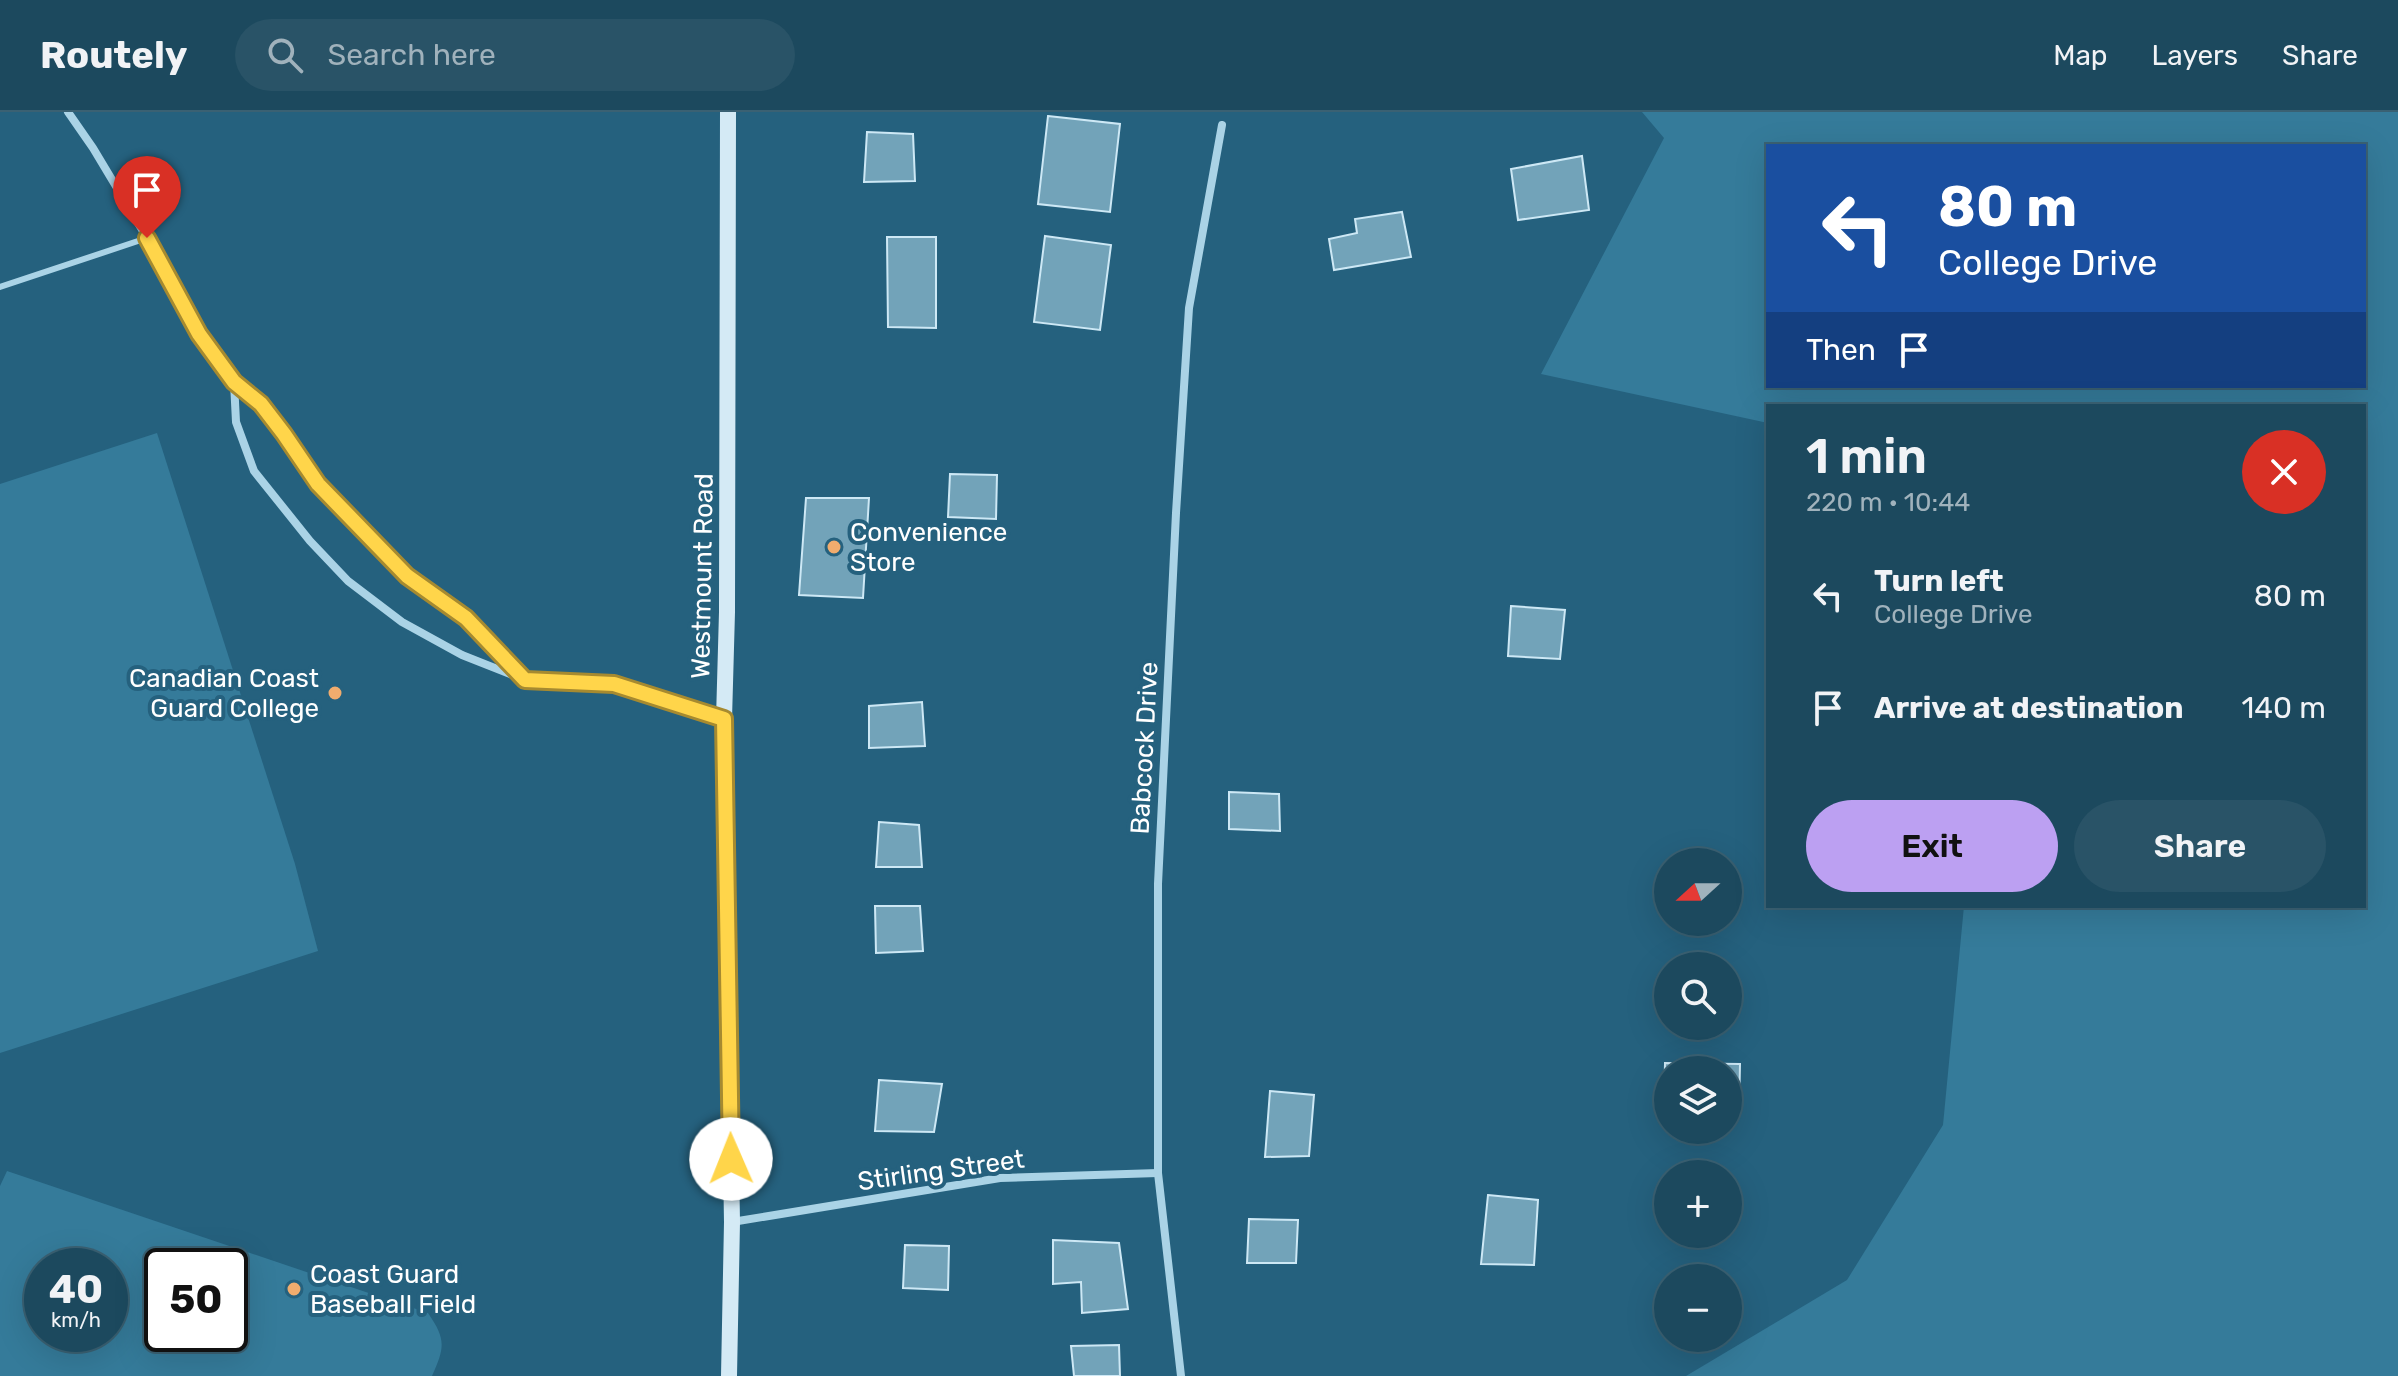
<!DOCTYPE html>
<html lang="en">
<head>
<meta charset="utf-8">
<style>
	:root { --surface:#1c495e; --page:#295367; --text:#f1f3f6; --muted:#a0b2bc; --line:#3a6173; --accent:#bca0f2 }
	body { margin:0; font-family:Rubik,sans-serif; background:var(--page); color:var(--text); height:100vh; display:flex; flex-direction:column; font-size:30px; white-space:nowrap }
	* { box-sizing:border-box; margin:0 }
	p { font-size:26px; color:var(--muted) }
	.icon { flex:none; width:44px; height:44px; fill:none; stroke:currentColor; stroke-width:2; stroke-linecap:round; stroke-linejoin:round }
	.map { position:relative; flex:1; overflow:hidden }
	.drawer { position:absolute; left:1766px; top:292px; width:600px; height:504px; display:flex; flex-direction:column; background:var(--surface); border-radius:0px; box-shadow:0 8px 32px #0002,0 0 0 2px var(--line) }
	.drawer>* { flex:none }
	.hud { position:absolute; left:1766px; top:32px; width:600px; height:244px; border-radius:0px; box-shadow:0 8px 32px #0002,0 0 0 2px var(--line); background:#1a4fa0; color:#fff; overflow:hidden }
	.needle { width:52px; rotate:249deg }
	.fabs { position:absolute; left:1654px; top:736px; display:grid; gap:16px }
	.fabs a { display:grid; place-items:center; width:88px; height:88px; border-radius:50%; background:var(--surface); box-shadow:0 8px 32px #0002,0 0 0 2px var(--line); font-size:40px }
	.speed { position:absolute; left:24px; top:1136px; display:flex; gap:16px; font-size:40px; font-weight:700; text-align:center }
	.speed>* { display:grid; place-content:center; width:104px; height:104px; border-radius:50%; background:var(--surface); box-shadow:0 8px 32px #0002,0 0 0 2px var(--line); line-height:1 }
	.speed small { font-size:20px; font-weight:400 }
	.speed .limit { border:4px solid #111; border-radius:12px; background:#fff; color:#111 }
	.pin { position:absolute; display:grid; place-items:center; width:68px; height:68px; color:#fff; margin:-82px -34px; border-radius:50% 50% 50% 0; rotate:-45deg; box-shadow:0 0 8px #0007 }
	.pin .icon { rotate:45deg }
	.me { position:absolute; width:88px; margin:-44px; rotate:359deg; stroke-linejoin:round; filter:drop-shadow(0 0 6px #0008) }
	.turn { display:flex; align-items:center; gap:28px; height:168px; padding:0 40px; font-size:36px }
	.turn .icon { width:104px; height:104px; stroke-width:2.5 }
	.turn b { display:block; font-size:56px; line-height:68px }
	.then { display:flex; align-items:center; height:76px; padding:0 40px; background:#0003; gap:16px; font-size:30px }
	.round { display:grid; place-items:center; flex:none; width:84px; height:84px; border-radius:42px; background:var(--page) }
	.overview { display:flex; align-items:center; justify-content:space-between; height:136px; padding:0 40px }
	h1 { font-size:48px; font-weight:600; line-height:60px }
	.button { display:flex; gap:16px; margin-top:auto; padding:16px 40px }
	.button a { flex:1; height:92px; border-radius:48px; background:var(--accent); color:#111; font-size:32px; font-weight:600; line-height:92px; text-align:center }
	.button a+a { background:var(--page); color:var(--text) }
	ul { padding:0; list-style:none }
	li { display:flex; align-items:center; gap:24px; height:112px; padding:0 40px }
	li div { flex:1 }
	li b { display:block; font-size:30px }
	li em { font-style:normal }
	header { display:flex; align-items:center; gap:48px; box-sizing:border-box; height:112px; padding:0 40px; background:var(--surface); border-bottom:2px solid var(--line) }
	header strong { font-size:38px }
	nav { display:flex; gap:44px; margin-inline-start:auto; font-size:28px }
	.search { width:560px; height:72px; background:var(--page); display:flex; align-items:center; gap:20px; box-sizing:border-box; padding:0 28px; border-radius:44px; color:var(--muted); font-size:30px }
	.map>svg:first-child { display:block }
</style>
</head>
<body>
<header>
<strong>Routely</strong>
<div class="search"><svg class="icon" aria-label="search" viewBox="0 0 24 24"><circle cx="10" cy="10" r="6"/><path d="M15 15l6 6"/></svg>Search here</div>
<nav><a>Map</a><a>Layers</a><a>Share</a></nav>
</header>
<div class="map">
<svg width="2398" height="1264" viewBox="0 0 2398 1264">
	<rect width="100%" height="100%" fill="#25617e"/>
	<g fill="#357b9a" fill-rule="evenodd">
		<path d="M 1642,0 L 2398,0 L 2398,1264 L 1686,1264 L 1847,1168 L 1943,1013 L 1964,794 L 2364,794 L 2364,294 L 1768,294 L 1768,311 L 1541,262 L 1664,26 ZM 1768,34 L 2364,34 L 2364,274 L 1768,274 Z"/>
		<path d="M 157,321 L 295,752 L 318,839 L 0,941 L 0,372 Z"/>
		<path d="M 7,1059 L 428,1201 C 446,1227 445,1235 432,1264 L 0,1264 L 0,1074 ZM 42,1154 L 110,1154 L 110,1222 L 42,1222 ZM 162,1154 L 230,1154 L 230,1222 L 162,1222 Z"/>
	</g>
	<g fill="#72a3b9" stroke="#cde8f5" stroke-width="2">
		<path d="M 1048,4 L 1120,12 L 1110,100 L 1038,92 Z"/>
		<path d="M 867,20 L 913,22 L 915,69 L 864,70 Z"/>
		<path d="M 1582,44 L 1589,98 L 1518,108 L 1511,57 Z"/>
		<path d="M 1402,100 L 1411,145 L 1334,158 L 1329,127 L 1357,121 L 1355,107 Z"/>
		<path d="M 1045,124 L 1111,133 L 1100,218 L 1034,210 Z"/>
		<path d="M 887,125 L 936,125 L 936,216 L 888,215 Z"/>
		<path d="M 950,362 L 997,363 L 996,407 L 948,405 Z"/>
		<path d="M 806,386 L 869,386 L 863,486 L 799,483 Z"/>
		<path d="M 1511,494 L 1565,498 L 1560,547 L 1508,544 Z"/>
		<path d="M 922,590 L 925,634 L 869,636 L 869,594 Z"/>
		<path d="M 1229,680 L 1279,682 L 1280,719 L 1229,717 Z"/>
		<path d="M 879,710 L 919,713 L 922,755 L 876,755 Z"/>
		<path d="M 875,794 L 920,794 L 923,839 L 876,841 Z"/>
		<path d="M 1665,951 L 1740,952 L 1739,1003 L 1728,1002 L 1728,958 L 1668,958 L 1668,1000 L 1664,1000 Z"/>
		<path d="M 879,968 L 942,972 L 934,1020 L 875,1019 Z"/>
		<path d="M 1270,979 L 1314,983 L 1309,1044 L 1265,1045 Z"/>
		<path d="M 1488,1083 L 1538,1088 L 1534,1153 L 1481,1152 Z"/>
		<path d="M 1249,1107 L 1298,1108 L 1296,1151 L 1247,1151 Z"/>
		<path d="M 1053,1128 L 1119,1131 L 1128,1197 L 1082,1201 L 1081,1170 L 1053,1172 Z"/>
		<path d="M 905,1133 L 949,1134 L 948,1178 L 903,1176 Z"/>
		<path d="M 1119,1233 L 1120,1264 L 1074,1264 L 1071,1234 Z"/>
	</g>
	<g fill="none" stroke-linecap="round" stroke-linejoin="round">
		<path stroke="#aad3e6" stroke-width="6" d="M 0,175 L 147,126"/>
		<g stroke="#aad3e6" stroke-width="8">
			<path d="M 68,0 L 93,36 L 147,126 L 199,222 L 234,270 L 261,292 L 284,322 L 318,372 L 407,464 L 466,506 L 525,568"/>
			<path d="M 234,270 L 236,310 L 254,359 L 310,429 L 348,469 L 402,510 L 462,543 L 525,568 L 614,572 L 724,607"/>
			<path d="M 732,1110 L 1000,1066 L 1158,1061"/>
			<path d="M 1181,1264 L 1158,1061 L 1158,772 L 1176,401 L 1189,196 L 1222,13"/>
		</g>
		<path stroke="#d4eaf5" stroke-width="16" d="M 728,0 L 727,500 L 724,607 L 732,1110 L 729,1264"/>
	</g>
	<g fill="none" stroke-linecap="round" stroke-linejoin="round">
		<g stroke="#a68a30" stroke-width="20">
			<path id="route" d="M 147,126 L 199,222 L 234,270 L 261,292 L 284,322 L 318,372 L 407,464 L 466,506 L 525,568 L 614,572 L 724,607 L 731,1047"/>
		</g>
		<use href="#route" stroke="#ffd54a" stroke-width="14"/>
	</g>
	<g fill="#f0ac6e" stroke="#25617e" stroke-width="3">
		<circle cx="834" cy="435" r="8"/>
		<circle cx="335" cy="581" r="8"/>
		<circle cx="294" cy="1177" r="8"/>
	</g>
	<g text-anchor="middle" stroke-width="8" stroke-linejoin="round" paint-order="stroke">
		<g font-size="26" fill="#fff" stroke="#25617e" text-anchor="start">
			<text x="850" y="429">Convenience<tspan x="850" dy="30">Store</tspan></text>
			<text x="319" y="575" text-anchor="end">Canadian Coast<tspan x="319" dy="30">Guard College</tspan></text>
			<text x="310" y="1171">Coast Guard<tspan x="310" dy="30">Baseball Field</tspan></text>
		</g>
		<g font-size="26" fill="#fff" stroke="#25617e">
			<text transform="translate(702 464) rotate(-89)" y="9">Westmount Road</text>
			<text transform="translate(1144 636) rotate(-87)" y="9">Babcock Drive</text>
			<text transform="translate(941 1058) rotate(-8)" y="9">Stirling Street</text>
		</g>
	</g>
</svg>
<div class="fabs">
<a><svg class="needle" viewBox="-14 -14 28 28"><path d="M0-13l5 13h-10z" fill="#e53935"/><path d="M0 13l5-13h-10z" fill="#a0b2bc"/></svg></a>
<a><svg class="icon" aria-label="search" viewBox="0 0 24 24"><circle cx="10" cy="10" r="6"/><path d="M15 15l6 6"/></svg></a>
<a><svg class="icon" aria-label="layers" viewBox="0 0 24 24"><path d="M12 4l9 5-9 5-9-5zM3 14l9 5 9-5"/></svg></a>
<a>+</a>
<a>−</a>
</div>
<div class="speed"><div>40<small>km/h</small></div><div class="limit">50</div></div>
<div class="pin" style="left:147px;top:126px;background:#d93025"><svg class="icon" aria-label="arrive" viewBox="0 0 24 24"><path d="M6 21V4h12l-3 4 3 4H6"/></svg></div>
<svg class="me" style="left:731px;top:1047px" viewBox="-20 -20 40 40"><circle r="19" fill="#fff"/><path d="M0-13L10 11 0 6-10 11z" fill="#ffd54a"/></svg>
<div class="hud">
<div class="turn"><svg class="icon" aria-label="left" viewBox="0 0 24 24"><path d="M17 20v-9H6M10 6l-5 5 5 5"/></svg><div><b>80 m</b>College Drive</div></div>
<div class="then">Then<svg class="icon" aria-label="arrive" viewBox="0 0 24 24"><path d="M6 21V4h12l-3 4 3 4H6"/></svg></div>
</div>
<section class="drawer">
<div class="overview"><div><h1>1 min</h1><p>220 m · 10:44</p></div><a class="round" style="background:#d93025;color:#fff"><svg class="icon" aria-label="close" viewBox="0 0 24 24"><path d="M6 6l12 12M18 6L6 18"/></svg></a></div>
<ul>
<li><svg class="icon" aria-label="left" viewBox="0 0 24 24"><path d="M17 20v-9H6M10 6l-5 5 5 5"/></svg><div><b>Turn left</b><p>College Drive</p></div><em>80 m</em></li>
<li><svg class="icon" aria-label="arrive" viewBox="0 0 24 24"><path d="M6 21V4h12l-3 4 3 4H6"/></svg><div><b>Arrive at destination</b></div><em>140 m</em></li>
</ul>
<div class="button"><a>Exit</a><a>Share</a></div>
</section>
</div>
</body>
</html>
